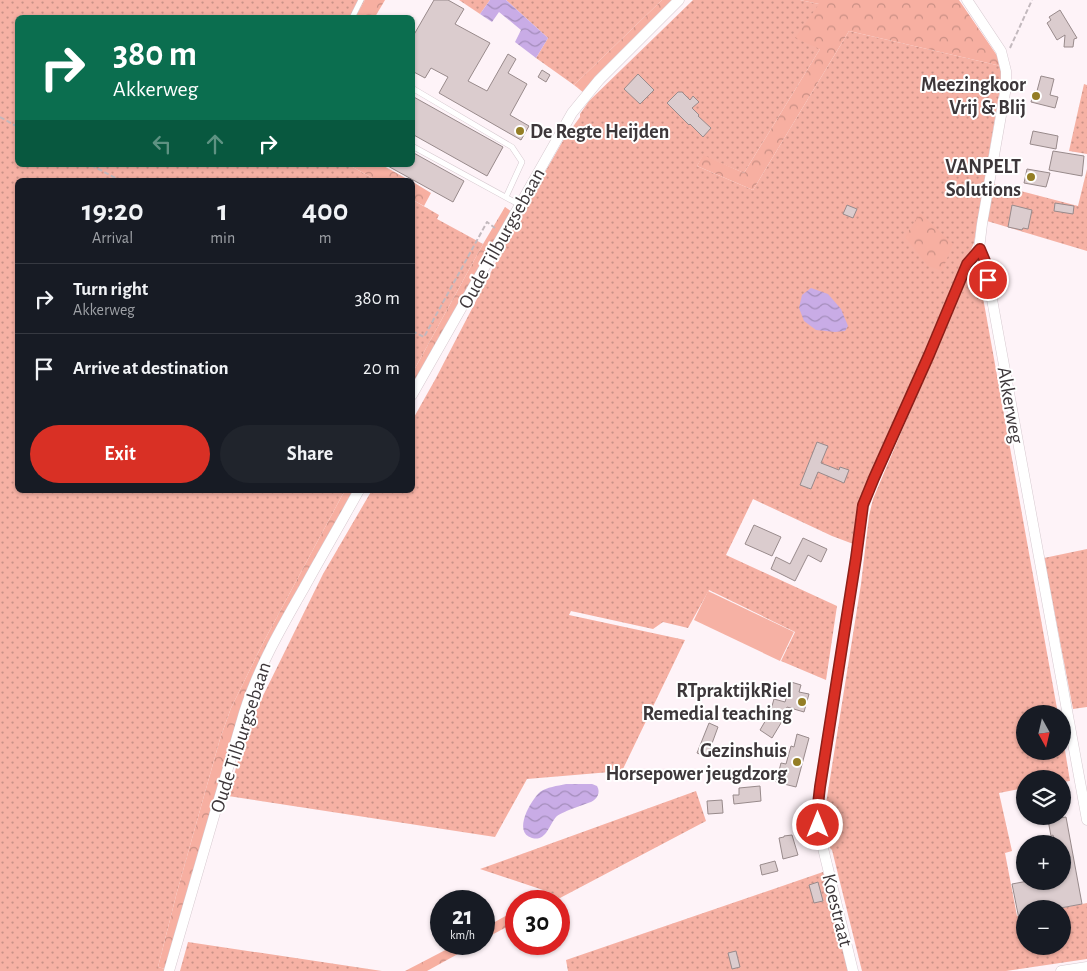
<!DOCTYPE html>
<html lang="en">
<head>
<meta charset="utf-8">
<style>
	:root { --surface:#171b24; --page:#20242c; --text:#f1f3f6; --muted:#9ea1a6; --line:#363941; --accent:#d93025 }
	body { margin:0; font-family:"Alegreya Sans",sans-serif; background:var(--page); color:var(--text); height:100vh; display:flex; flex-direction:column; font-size:19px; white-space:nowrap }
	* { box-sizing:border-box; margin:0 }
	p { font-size:16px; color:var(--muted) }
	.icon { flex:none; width:28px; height:28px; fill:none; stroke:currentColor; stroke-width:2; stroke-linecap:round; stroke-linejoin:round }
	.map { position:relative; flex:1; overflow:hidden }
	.sheet { position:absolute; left:15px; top:178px; width:400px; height:315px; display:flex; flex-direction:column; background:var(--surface); border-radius:8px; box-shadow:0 1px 4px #0004 }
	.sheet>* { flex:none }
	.guide { position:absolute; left:15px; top:15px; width:400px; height:152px; border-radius:8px; box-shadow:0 1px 4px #0004; background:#0b6e4f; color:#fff; overflow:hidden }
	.needle { width:32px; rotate:172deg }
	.controls { position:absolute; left:1016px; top:705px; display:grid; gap:10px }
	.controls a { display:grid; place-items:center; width:55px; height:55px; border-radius:50%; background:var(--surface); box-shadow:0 1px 4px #0004; font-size:25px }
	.speed { position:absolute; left:430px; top:890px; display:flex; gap:10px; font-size:25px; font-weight:700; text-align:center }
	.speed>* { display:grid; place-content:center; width:65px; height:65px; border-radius:50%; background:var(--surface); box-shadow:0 1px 4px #0004; line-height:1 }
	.speed small { font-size:12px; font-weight:400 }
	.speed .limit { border:8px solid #d22; background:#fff; color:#111 }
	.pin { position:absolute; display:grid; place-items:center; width:42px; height:42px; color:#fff; margin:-21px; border:2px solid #fff; border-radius:50%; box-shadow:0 1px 5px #0007 }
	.me { position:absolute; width:55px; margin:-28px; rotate:0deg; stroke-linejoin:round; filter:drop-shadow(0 0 4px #0008) }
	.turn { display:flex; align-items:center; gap:18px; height:105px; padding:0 15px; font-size:22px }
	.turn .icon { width:65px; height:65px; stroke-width:2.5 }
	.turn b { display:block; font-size:35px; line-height:42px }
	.lanes { display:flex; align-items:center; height:48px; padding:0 15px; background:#0003; justify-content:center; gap:25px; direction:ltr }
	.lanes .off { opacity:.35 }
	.eta { display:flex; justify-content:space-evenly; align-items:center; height:85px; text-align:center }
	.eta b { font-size:30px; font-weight:700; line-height:35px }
	.action { display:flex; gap:10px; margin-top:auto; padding:10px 15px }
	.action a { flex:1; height:58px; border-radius:30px; background:var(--accent); color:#fff; font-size:20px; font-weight:700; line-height:58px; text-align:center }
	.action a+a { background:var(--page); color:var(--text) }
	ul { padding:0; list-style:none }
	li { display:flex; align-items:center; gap:15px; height:70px; padding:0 15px; border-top:1px solid var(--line) }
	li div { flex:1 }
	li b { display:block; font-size:19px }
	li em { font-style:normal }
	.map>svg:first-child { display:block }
</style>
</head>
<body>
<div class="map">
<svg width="1087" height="971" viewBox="0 0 1087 971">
	<defs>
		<pattern id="grass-dots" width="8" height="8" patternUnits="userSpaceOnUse" patternTransform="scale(1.25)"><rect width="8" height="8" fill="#f6b1a4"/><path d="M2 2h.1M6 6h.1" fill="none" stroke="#c89187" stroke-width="1.8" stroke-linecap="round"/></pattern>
		<pattern id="forest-crowns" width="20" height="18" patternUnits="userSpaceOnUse" patternTransform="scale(1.25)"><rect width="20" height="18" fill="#f7afa1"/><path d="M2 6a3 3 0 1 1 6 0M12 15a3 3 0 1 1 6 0" fill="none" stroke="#c98f84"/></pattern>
		<pattern id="water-waves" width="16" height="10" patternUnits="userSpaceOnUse" patternTransform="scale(1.25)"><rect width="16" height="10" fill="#c9ace6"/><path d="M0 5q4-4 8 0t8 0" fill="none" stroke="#a48dbb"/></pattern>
	</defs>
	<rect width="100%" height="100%" fill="#fef3f8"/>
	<g fill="url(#grass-dots)">
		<path d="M 0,0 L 365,0 L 355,17 L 18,18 L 18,165 L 349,165 L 376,180 L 18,180 L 18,490 L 345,490 L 263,643 L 231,708 L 220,739 L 177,892 L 158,967 L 165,969 L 166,971 L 0,971 Z"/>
		<path d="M 459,0 L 490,0 L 480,14 Z"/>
		<path d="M 506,0 L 662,0 L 574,85 L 536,58 L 548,38 Z"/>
		<path d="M 693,0 L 800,0 L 819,4 L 820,49 L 744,173 L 703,156 L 697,166 L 753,190 L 849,31 L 1001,66 L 1002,77 L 974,243 L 969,254 L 962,262 L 957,277 L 863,497 L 856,545 L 832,536 L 753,499 L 726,555 L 837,606 L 826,680 L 781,661 L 795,632 L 709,590 L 688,628 L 663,622 L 653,629 L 571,611 L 569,615 L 685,640 L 622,771 L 527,779 L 495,837 L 228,796 L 244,740 L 257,708 L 323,574 L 372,490 L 412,490 L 413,419 L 436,378 L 521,214 L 564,139 L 580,117 L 580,114 L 589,101 Z"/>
		<path d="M 1084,84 L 1087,85 L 1087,154 L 1069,151 Z"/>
		<path d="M 1087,169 L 1087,251 L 987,221 L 994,184 L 1078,206 Z"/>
		<path d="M 413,200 L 439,215 L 437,219 L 483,244 L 413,372 Z"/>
		<path d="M 973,266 L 975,266 L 977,268 L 980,281 L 1058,714 L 1025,714 L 1025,751 L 1062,751 L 1063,738 L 1070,781 L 1063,782 L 1062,779 L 1025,779 L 1025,788 L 999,793 L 1012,851 L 1005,853 L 1017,916 L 1025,914 L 1025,946 L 1062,946 L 1062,909 L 1057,909 L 1087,903 L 1087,959 L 1006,971 L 862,971 L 832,850 L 830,848 L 825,820 L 825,810 L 861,584 L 869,516 L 873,499 L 971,267 Z"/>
		<path d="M 1087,549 L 1087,707 L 1073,709 L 1044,558 Z"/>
		<path d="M 696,791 L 706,821 L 560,898 L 549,892 L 480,869 Z"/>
		<path d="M 823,872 L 851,971 L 568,971 L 566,960 Z"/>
		<path d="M 188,942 L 382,971 L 180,971 Z"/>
	</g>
	<g fill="url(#forest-crowns)">
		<path d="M 365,0 L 385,0 L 375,17 L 355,17 Z"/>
		<path d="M 662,0 L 676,0 L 584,93 L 574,85 Z"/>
		<path d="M 800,0 L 959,0 L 998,57 L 1001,66 L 849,31 L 753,190 L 697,166 L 703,155 L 744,173 L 820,49 L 795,38 L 819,4 Z"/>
		<path d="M 349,165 L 382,165 L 409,180 L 376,180 Z"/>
		<path d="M 413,182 L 431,193 L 424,206 L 413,200 Z"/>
		<path d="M 505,207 L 512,212 L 413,389 L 413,372 L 483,244 Z"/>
		<path d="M 920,213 L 953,244 L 942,271 L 928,266 L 905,237 Z"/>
		<path d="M 345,490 L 356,490 L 276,632 L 165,969 L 158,967 L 177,892 L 220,739 L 231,708 L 263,643 Z"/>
		<path d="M 549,892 L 560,898 L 554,901 L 532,901 Z"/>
		<path d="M 516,910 L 516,922 L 484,939 L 484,928 Z"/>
		<path d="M 457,944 L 476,944 L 427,971 L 405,971 Z"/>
	</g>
	<path fill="#f6b1a4" d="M 708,591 L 794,632 L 780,661 L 694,620 Z"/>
	<g fill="url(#water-waves)">
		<path d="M 490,0 L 506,0 L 548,38 L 536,58 L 515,42 L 521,30 L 499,12 L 492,22 L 480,14 Z"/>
		<path d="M 811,288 L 828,294 L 841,309 L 848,326 L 845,331 L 835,332 L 816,330 L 804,321 L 799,308 L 802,295 Z"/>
		<path d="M 566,784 L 592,784 L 597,786 C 601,793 597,799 591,802 C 583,805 561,812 556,817 C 549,825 546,842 532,838 C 512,832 531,800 540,792 C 547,787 557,786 566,784 Z"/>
	</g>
	<g fill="#dbccce" stroke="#988a8b">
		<path d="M 434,0 L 448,0 L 464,9 L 455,24 L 490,43 L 468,81 L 487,91 L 508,54 L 516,59 L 508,73 L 527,84 L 510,115 L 529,126 L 521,140 L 439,93 L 448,77 L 431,68 L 425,78 L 412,71 L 412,38 Z"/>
		<path d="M 1060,10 L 1077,38 L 1074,39 L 1073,47 L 1064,47 L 1065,35 L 1057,40 L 1047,23 L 1051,20 L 1049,17 Z"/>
		<path d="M 542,70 L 550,75 L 546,82 L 538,77 Z"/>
		<path d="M 638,74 L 654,90 L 640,104 L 624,89 Z"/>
		<path d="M 1041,76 L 1054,79 L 1050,95 L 1058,97 L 1055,108 L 1031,102 L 1034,91 L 1037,91 Z"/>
		<path d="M 678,92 L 682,92 L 690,100 L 693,96 L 699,102 L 692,108 L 699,115 L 698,116 L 711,128 L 703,137 L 690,124 L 689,125 L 667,103 Z"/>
		<path d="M 412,96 L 503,147 L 487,176 L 412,134 Z"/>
		<path d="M 1033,131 L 1058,136 L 1056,149 L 1030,144 Z"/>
		<path d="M 1053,151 L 1084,156 L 1082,176 L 1049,170 Z"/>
		<path d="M 412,152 L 464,181 L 453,202 L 386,165 L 412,165 Z"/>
		<path d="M 1027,169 L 1050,173 L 1046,187 L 1024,183 Z"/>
		<path d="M 1055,203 L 1074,206 L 1073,214 L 1054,211 Z"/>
		<path d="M 847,205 L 857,209 L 853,218 L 843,214 Z"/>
		<path d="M 1012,205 L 1032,210 L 1028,229 L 1023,228 L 1022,230 L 1008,227 Z"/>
		<path d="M 817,442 L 828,446 L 821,463 L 839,470 L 840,467 L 849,470 L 844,483 L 818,472 L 811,489 L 800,485 Z"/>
		<path d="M 754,525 L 781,537 L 772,556 L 745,544 Z"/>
		<path d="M 803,538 L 827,549 L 821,562 L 808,555 L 795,581 L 771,569 L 776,557 L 790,564 Z"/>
		<path d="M 791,682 L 801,685 L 799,692 L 809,694 L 804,712 L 787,707 L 784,718 L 772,738 L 760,730 L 770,713 L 774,699 L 785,702 Z"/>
		<path d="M 709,723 L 718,727 L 707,757 L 697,753 Z"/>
		<path d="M 797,734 L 809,738 L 796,787 L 776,782 L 781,763 L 786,764 L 791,746 L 794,747 Z"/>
		<path d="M 760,786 L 761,801 L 734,804 L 733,795 L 739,795 L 739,788 Z"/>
		<path d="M 722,800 L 723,813 L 708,814 L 707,801 Z"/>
		<path d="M 1066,817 L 1082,904 L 1055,909 L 1025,909 L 1025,929 L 1021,929 L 1012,884 L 1028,881 L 1062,881 L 1062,844 L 1055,844 L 1053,835 L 1051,836 L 1048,820 Z"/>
		<path d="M 792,835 L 798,855 L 783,859 L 779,838 L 784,837 L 784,836 Z"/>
		<path d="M 775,861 L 778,871 L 762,875 L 760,865 Z"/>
		<path d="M 818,882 L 823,901 L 814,903 L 809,885 Z"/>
		<path d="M 736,951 L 740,967 L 732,969 L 728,953 Z"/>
	</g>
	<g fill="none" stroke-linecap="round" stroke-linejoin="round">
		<g stroke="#d6c9cf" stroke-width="6">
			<g id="service">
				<path d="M 352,18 L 361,0"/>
				<path d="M 412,88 L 512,147 L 522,162 L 506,197"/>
				<path d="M 412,146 L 520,205"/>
			</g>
		</g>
		<g stroke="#d6c9cf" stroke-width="11">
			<g id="minor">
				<path d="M 967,0 L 1001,51 L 1006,71 L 1006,87 L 982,224 L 979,249 L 985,261 L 1087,820"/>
				<path d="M 412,395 L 572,113 L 599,80 L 679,0"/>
				<path d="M 169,971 L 244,713 C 258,668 281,628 304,588 C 322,555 341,523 359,490"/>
				<path d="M 853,971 L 820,836 L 817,813 L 820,787 L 856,558 L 863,505 L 874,478 L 929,355 L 967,264 L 979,249"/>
				<path d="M 1061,971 L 1087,967"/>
			</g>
		</g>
		<g stroke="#c3b9be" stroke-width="2" stroke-dasharray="5 2.5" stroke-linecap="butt">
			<path d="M 1010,48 L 1032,0"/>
			<path d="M 0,117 L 18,127"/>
			<path d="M 91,165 L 119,180"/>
			<path d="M 412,331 L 424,337 L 487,222 L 495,228"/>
		</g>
		<use href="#service" stroke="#fff" stroke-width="5"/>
		<use href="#minor" stroke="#fff" stroke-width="10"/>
	</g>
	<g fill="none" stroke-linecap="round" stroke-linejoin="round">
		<g stroke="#8d1f18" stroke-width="12">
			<path id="route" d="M 818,825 L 817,813 L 820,787 L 856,558 L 863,505 L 874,478 L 929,355 L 967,264 L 980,249 L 985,261 L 988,280"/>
		</g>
		<use href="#route" stroke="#d93025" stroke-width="9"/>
	</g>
	<g fill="#947e25" stroke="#fff" stroke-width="2">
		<circle cx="1036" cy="96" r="5"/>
		<circle cx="520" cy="131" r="5"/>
		<circle cx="1031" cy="177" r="5"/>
		<circle cx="802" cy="702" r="5"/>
		<circle cx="797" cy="762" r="5"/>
	</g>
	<g text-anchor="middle" stroke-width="4" stroke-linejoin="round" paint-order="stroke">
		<g font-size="20" font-weight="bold" fill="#3d373a" stroke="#fff" text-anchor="end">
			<text x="1026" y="91">Meezingkoor<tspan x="1026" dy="23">Vrij &amp; Blij</tspan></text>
			<text x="530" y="138" text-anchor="start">De Regte Heijden</text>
			<text x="1021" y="173">VANPELT<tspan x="1021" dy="23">Solutions</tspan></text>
			<text x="792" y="697">RTpraktijkRiel<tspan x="792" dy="23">Remedial teaching</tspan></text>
			<text x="787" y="757">Gezinshuis<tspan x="787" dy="23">Horsepower jeugdzorg</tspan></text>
		</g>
		<g font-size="20" fill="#3d373a" stroke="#fff">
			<text transform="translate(501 238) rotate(-61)" y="7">Oude Tilburgsebaan</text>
			<text transform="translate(1011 405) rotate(80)" y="7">Akkerweg</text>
			<text transform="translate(240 737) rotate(-72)" y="7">Oude Tilburgsebaan</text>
			<text transform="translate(838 910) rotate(76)" y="7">Koestraat</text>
		</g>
	</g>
</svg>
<div class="controls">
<a><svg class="needle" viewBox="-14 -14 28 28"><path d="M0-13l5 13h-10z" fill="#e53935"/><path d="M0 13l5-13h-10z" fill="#9ea1a6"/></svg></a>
<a><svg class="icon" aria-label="layers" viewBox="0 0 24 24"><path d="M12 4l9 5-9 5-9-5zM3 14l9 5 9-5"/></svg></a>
<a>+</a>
<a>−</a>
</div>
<div class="speed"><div>21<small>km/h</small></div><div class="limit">30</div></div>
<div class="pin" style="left:988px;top:280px;background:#d93025"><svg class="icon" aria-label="arrive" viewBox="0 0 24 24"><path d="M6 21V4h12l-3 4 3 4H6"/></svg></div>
<svg class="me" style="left:818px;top:825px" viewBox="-20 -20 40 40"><circle r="17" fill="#d93025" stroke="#fff" stroke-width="3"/><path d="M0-11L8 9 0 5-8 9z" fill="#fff"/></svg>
<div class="guide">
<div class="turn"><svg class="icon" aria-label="right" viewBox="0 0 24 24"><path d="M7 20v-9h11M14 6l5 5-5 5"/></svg><div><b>380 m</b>Akkerweg</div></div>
<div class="lanes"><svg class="icon off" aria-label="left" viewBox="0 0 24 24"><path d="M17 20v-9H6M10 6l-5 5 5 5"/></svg><svg class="icon off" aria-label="ahead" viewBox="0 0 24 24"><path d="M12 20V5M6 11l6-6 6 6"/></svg><svg class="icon" aria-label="right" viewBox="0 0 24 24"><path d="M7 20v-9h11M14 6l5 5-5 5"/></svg></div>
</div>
<section class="sheet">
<div class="eta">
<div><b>19:20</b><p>Arrival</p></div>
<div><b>1</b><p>min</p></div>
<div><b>400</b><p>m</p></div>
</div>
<ul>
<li><svg class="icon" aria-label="right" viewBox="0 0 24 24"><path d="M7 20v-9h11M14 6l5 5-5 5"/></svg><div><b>Turn right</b><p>Akkerweg</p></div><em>380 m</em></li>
<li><svg class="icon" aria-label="arrive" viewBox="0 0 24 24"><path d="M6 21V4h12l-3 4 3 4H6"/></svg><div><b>Arrive at destination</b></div><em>20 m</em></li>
</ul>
<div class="action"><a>Exit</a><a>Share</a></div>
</section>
</div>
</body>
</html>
